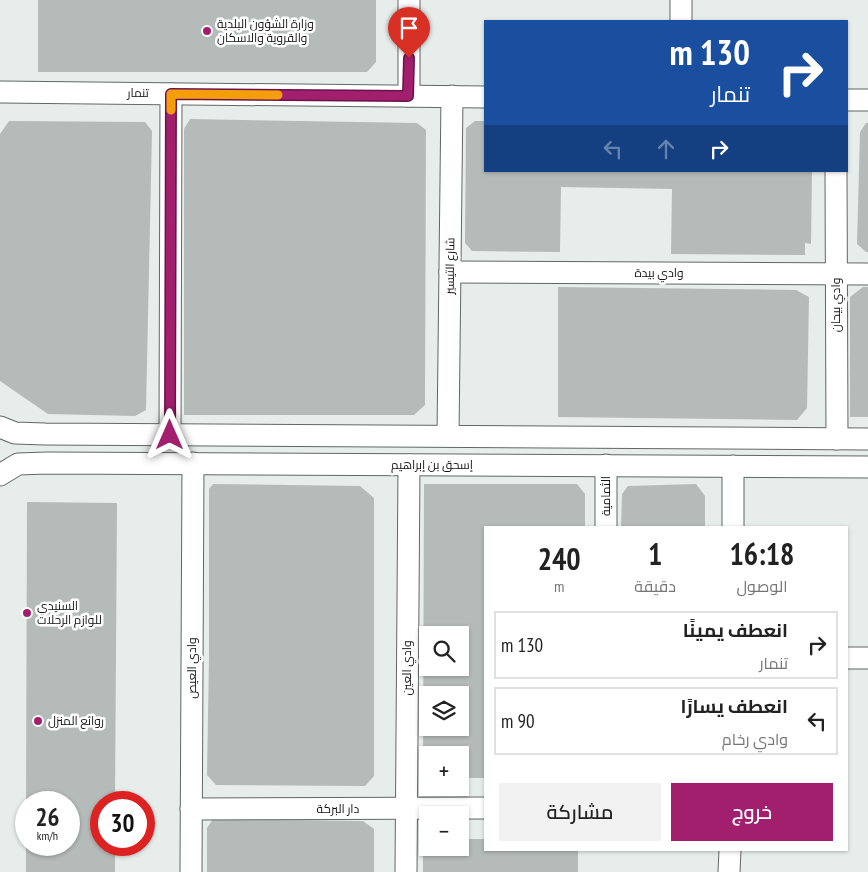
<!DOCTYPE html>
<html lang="ar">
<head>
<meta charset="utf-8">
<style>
	:root { --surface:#fff; --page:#f2f2f2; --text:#222; --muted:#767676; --line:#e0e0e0; --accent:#a21f6e }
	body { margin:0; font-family:"PT Sans Narrow",Cairo,sans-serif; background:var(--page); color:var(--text); direction:rtl; height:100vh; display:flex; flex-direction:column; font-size:19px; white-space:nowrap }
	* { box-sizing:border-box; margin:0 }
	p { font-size:16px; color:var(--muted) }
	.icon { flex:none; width:28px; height:28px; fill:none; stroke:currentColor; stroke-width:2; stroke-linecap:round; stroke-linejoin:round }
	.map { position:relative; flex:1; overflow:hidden; direction:ltr }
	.details { position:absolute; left:484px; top:526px; width:364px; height:325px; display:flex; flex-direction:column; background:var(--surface); border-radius:0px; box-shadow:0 1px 4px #0004; direction:rtl }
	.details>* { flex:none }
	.banner { position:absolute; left:484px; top:20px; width:364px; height:152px; border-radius:0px; box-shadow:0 1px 4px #0004; direction:rtl; background:#1a4fa0; color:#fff; overflow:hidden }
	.buttons { position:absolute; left:419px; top:626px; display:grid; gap:10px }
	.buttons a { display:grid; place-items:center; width:50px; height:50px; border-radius:0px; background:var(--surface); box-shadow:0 1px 4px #0004; font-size:25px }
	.speed { position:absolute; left:15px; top:791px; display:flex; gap:10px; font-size:25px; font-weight:700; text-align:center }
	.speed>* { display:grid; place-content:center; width:65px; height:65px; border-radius:50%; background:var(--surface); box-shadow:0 1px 4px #0004; line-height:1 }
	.speed small { font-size:12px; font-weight:400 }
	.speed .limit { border:8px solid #d22; background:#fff; color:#111 }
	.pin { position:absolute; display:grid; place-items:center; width:42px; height:42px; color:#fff; margin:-51px -21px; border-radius:50% 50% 50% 0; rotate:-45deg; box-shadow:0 0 5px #0007 }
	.pin .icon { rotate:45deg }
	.me { position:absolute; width:55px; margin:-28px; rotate:0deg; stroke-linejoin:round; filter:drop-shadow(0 0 4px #0008) }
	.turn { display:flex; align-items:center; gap:18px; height:105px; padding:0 15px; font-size:22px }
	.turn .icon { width:65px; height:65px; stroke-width:2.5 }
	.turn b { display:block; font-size:35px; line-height:42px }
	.lanes { display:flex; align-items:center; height:48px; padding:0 15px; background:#0003; justify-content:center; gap:25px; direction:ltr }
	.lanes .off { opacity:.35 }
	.eta { display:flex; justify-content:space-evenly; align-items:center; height:85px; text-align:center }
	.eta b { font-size:30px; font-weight:600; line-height:35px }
	.action { display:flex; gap:10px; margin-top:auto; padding:10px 15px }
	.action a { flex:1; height:58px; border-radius:0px; background:var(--accent); color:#fff; font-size:20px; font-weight:600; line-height:58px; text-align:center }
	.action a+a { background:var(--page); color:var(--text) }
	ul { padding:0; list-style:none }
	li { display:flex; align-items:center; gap:15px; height:68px; margin:0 10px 8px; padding:0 5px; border:2px solid var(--line); border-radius:0px }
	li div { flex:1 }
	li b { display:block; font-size:19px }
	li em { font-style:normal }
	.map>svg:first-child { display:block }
</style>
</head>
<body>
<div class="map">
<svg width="868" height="872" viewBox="0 0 868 872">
	<rect width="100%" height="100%" fill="#e7edeb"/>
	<g fill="#b5bbb9" fill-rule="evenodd">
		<path d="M 38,0 L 376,0 L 376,62 L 367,72 L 38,72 Z"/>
		<path d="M 190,119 L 417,123 L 426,130 L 425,405 L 414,415 L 184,415 L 184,129 Z"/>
		<path d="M 9,121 L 145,122 L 152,131 L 146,410 L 135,416 L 48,414 L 0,381 L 0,134 Z"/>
		<path d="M 475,121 L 485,121 L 485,171 L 812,171 L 811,244 L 805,243 L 805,255 L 671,254 L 672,189 L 561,187 L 560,252 L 472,251 L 465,243 L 466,128 Z"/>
		<path d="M 866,123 L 868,123 L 868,252 L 866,252 L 857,244 L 860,132 Z"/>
		<path d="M 558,287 L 796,290 L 809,297 L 807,408 L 797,420 L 558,417 Z"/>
		<path d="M 863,287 L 868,287 L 868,417 L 850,417 L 850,297 Z"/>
		<path d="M 213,484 L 360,486 L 374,498 L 374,776 L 365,786 L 216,785 L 207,775 L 209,657 L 209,489 Z"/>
		<path d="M 424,484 L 577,484 L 585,494 L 585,528 L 485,528 L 485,778 L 460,778 L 460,755 L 428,755 L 428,773 L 423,769 ZM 428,635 L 460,635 L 460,668 L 428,668 ZM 428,695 L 460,695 L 460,728 L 428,728 Z"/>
		<path d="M 696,484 L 705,496 L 705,528 L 621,528 L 622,494 L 628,486 Z"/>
		<path d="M 27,502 L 117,503 L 115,802 L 101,802 L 101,845 L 115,845 L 115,872 L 26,872 L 26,845 L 69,845 L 69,802 L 26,802 Z"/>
		<path d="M 213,819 L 363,821 L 374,829 L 374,872 L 207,872 L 207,828 Z"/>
		<path d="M 423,838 L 428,838 L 428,848 L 460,848 L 460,839 L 485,839 L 485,850 L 578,850 L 578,872 L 423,872 Z"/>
	</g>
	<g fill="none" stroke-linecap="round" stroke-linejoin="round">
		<g stroke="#626765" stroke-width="23">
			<g id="minor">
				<path d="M 681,21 L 681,0"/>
				<path d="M 0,92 L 485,97"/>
				<path d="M 409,96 L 409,0"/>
				<path d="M 846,100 L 868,100"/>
				<path d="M 836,171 L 837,439"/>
				<path d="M 450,272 L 868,274"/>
				<path d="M 0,427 L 15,433 L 45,434 L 868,439"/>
				<path d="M 170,435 L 171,94"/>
				<path d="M 448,436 L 452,96"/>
				<path d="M 0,475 L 18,464 L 47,463 L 868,467"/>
				<path d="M 606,528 L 606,465"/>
				<path d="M 733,528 L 733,466"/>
				<path d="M 846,658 L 868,658"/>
				<path d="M 191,809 L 485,808"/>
				<path d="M 191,872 L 193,463"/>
				<path d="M 406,872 L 409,465"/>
				<path d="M 729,872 L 730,850"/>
			</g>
		</g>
		<use href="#minor" stroke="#fff" stroke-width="21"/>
	</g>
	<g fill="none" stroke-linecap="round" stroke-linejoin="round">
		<g stroke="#691448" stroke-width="12">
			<path id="route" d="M 170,435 L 171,94 L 408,96 L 409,58"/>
		</g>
		<use href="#route" stroke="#a21f6e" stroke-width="9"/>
		<path stroke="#f59e0b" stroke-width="9" d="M 171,110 L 171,94 L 278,95"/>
	</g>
	<g fill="#a21f6e" stroke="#fff" stroke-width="2">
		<circle cx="207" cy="31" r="5"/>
		<circle cx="27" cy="613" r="5"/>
		<circle cx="38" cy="721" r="5"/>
	</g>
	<g text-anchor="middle" stroke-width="5" stroke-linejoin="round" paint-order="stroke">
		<g font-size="12" fill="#111312" stroke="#fff" text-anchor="start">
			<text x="217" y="28">وزارة الشؤون البلدية<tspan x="217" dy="14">والقروية والاسكان</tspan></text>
			<text x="37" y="610">السنيدي<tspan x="37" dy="14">للوازم الرحلات</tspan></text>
			<text x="48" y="725">روائع المنزل</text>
		</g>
		<g font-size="12" fill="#111312" stroke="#fff">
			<text x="138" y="97">تنمار</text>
			<text transform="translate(450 266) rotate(-89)" y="4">شارع التيسير</text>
			<text x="659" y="277">وادي بيدة</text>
			<text transform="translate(836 305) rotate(-90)" y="4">وادي بيحان</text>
			<text x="432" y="469">إسحق بن إبراهيم</text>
			<text transform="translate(606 496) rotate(-90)" y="4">الثمامية</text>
			<text transform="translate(192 668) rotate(-90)" y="4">وادي العيص</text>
			<text transform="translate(407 668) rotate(-90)" y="4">وادي العين</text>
			<text x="338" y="813">دار البركة</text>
		</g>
	</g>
</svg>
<div class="buttons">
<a><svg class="icon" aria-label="search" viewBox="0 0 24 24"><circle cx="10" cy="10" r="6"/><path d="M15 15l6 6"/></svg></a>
<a><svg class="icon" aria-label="layers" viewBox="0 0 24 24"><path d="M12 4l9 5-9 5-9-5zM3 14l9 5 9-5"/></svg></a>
<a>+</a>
<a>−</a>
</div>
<div class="speed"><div>26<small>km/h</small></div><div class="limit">30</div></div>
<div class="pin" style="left:409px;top:58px;background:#d93025"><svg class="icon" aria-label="arrive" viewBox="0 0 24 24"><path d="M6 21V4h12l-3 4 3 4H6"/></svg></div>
<svg class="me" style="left:170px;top:435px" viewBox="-20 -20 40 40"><path d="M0-17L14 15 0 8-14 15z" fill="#a21f6e" stroke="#fff" stroke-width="4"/></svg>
<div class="banner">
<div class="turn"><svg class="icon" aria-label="right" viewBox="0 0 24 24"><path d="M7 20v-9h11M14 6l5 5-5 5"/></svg><div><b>130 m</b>تنمار</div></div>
<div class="lanes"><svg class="icon off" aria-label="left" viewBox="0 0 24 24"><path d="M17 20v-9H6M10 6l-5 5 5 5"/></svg><svg class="icon off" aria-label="ahead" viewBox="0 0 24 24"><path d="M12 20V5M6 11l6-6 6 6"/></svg><svg class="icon" aria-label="right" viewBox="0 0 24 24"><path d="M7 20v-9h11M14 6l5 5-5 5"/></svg></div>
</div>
<section class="details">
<div class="eta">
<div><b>16:18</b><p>الوصول</p></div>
<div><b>1</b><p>دقيقة</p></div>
<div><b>240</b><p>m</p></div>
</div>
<ul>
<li><svg class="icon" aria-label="right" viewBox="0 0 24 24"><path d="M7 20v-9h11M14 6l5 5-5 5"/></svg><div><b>انعطف يمينًا</b><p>تنمار</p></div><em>130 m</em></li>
<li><svg class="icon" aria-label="left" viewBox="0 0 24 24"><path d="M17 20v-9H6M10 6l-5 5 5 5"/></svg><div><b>انعطف يسارًا</b><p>وادي رخام</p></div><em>90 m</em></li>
</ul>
<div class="action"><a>خروج</a><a>مشاركة</a></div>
</section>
</div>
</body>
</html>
